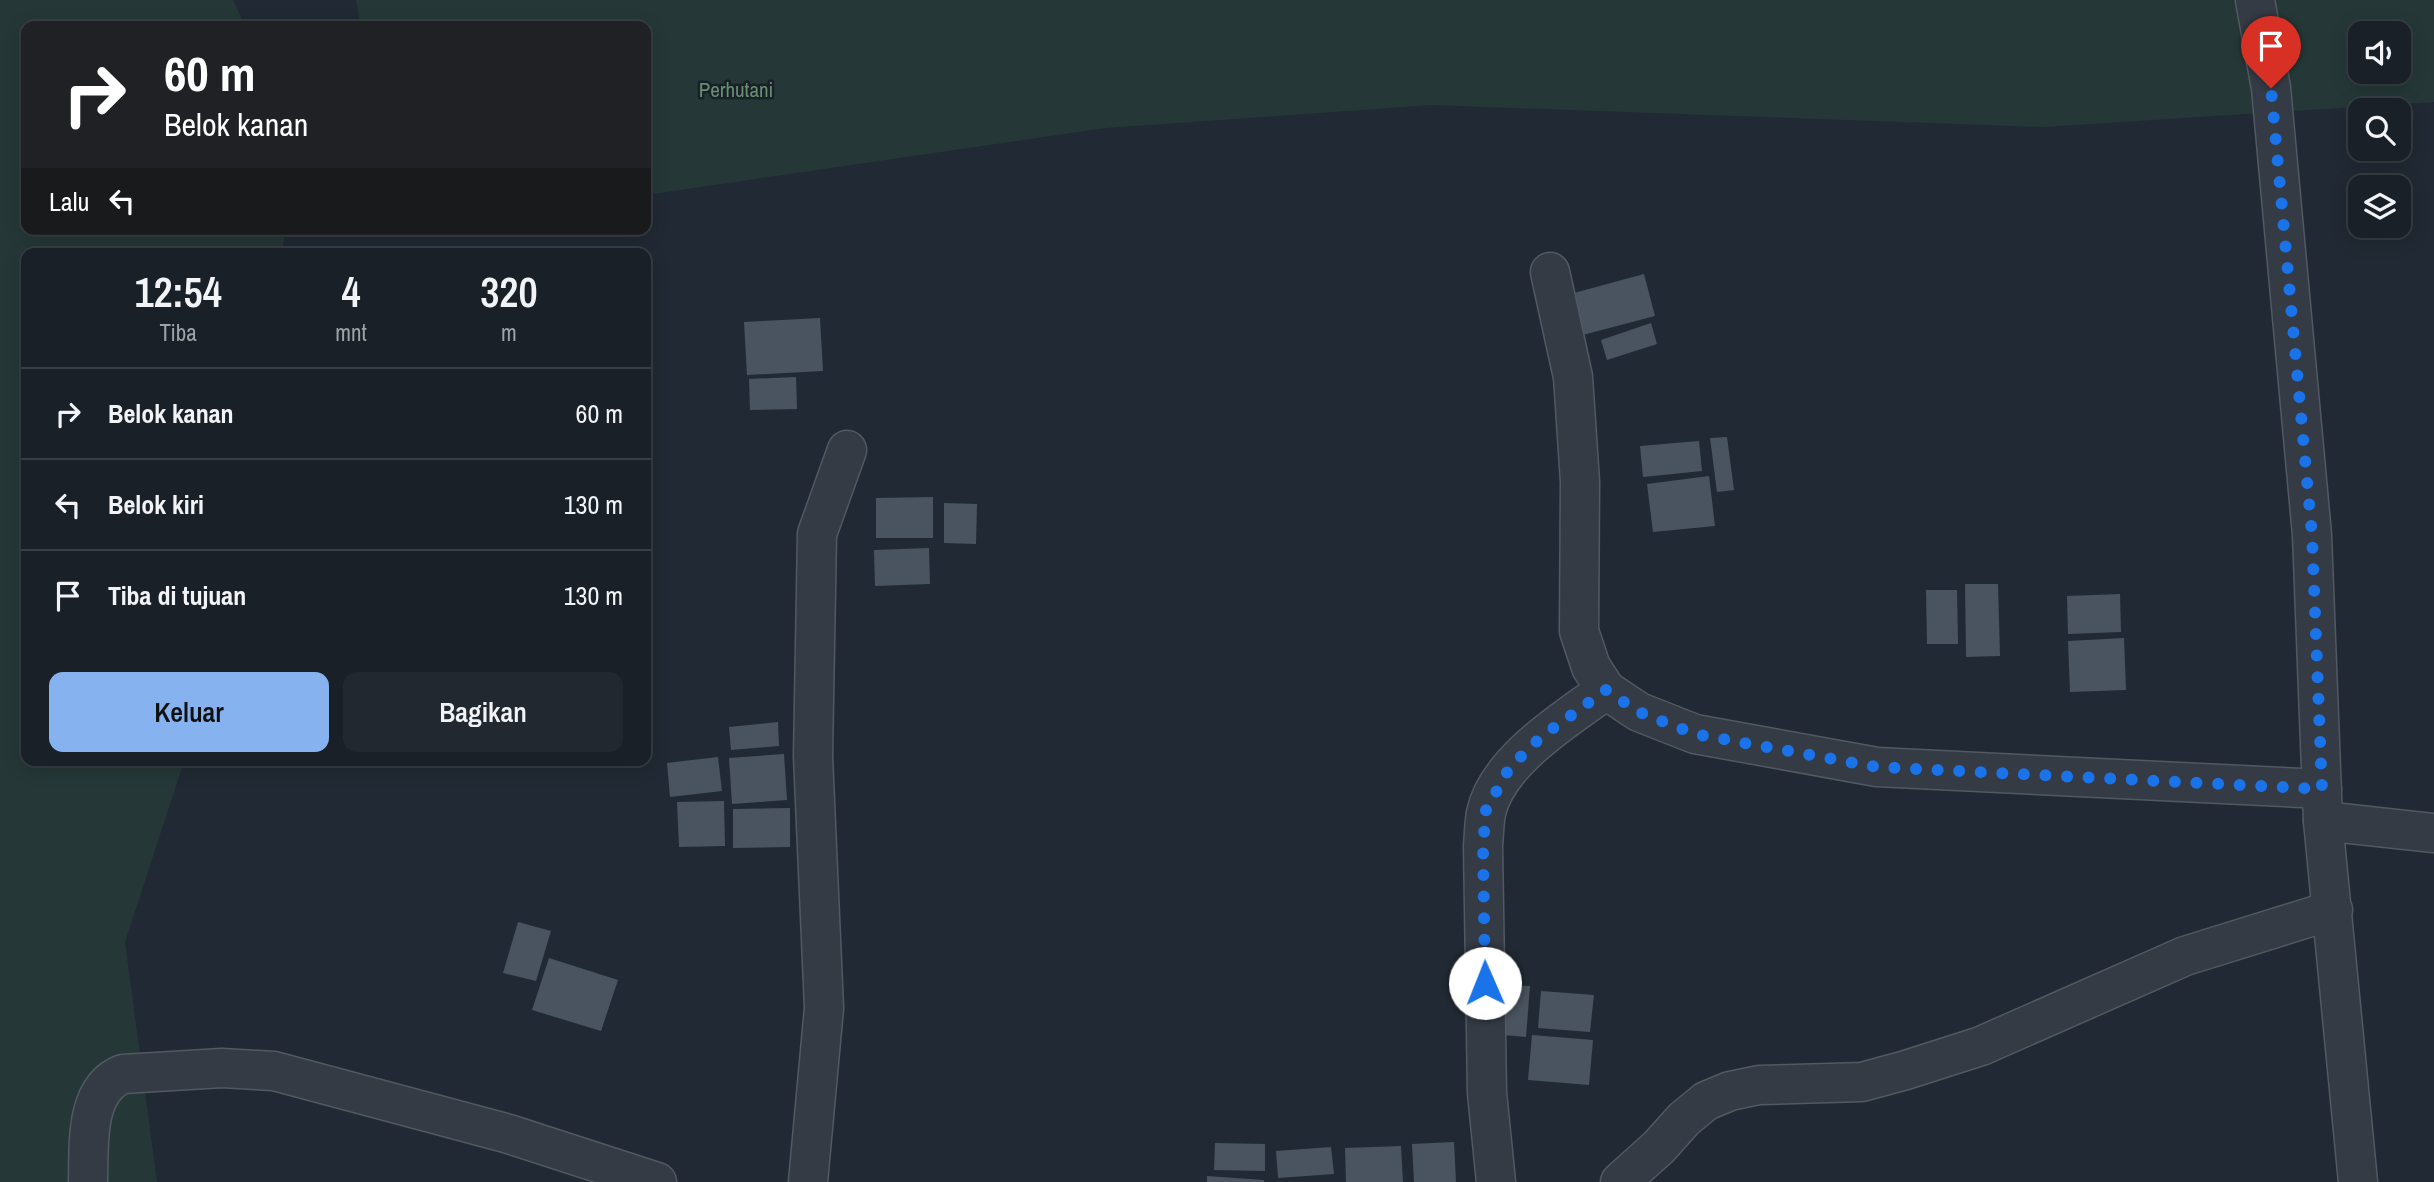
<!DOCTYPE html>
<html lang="id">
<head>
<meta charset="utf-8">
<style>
	:root { --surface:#192027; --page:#22282f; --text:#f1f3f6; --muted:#9fa3a7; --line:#373e44; --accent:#86b2ef }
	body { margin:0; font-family:"Archivo Narrow",sans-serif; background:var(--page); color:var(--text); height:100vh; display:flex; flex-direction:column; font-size:26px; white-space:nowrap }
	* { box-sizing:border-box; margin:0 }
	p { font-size:23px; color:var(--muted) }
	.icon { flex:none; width:38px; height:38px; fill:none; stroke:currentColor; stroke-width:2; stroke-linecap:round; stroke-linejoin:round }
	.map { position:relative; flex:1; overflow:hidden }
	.sheet { position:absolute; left:21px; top:248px; width:630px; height:518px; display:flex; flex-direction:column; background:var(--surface); border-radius:14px; box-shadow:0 4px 18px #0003,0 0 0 2px var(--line) }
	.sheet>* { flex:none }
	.top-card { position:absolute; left:21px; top:21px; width:630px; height:214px; border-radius:14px; box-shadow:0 4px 18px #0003,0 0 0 2px var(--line); background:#202124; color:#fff; overflow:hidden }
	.buttons { position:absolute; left:2348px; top:21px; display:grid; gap:14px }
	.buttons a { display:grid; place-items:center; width:63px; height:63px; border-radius:14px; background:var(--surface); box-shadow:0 4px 18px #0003,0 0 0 2px var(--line); font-size:35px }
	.pin { position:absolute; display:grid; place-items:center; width:60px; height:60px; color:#fff; margin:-72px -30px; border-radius:50% 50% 50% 0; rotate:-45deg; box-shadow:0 0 7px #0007 }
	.pin .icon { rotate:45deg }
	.me { position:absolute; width:77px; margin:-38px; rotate:359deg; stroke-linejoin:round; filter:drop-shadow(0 0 5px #0008) }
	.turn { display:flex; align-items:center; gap:24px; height:147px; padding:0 28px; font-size:32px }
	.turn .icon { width:91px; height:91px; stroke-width:2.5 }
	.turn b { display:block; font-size:49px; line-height:60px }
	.then { display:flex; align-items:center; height:66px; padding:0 28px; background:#0003; gap:14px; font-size:26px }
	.eta { display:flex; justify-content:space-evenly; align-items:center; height:119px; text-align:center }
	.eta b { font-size:42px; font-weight:600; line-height:49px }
	.action { display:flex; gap:14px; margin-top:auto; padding:14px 28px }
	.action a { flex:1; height:80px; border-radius:14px; background:var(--accent); color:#111; font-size:28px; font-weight:600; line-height:80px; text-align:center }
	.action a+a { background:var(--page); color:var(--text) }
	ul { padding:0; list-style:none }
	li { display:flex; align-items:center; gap:21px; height:91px; padding:0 28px; border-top:2px solid var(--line) }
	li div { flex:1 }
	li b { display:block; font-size:26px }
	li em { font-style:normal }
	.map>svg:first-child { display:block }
</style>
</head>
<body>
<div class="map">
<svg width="2434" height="1182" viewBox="0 0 2434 1182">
	<rect width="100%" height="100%" fill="#212a34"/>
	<g fill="#253837" fill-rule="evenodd">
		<path d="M 0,0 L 233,0 L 245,26 L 26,26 L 26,229 L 285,229 L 282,254 L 26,254 L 26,761 L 184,761 L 125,942 L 157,1182 L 0,1182 Z"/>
		<path d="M 356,0 L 2434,0 L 2434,102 L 2044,127 L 1432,105 L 1106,128 L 646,195 L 646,26 L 361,26 ZM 2361,33 L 2399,33 L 2399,72 L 2361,72 Z"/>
	</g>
	<g fill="#495460">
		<path d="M 1644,274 L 1655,316 L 1575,337 L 1563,296 Z"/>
		<path d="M 820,318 L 823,371 L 747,375 L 744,322 Z"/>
		<path d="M 1651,323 L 1657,344 L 1607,360 L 1601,340 Z"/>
		<path d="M 796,377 L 797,409 L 750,410 L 749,379 Z"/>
		<path d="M 1727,437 L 1734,490 L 1717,492 L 1710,438 Z"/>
		<path d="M 1699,441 L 1702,471 L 1643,477 L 1640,446 Z"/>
		<path d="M 1709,476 L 1715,526 L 1653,532 L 1647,484 Z"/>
		<path d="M 933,497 L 933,538 L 876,538 L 876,498 Z"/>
		<path d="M 944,503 L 977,504 L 976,544 L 944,543 Z"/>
		<path d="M 929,548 L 930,584 L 875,586 L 874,550 Z"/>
		<path d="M 1965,584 L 1998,584 L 2000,656 L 1966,657 Z"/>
		<path d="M 1926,590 L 1957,590 L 1958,644 L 1927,644 Z"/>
		<path d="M 2120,594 L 2121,632 L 2068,634 L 2067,596 Z"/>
		<path d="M 2124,638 L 2126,690 L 2070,692 L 2068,641 Z"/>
		<path d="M 778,722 L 779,746 L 731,750 L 729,727 Z"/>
		<path d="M 784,754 L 787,800 L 732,804 L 729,758 Z"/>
		<path d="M 718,757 L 722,791 L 670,797 L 667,763 Z"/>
		<path d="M 724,801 L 725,846 L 679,847 L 677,802 Z"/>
		<path d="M 790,808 L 790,847 L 733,848 L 733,809 Z"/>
		<path d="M 518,922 L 551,931 L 536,981 L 503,973 Z"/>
		<path d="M 549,958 L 618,980 L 601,1031 L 532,1010 Z"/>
		<path d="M 1508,985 L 1530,986 L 1526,1037 L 1504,1035 Z"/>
		<path d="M 1541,991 L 1594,995 L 1590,1032 L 1538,1028 Z"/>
		<path d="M 1532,1035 L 1593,1040 L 1589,1085 L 1528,1080 Z"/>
		<path d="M 1454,1142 L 1456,1182 L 1414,1182 L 1412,1144 Z"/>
		<path d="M 1215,1143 L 1265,1144 L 1265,1171 L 1214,1170 Z"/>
		<path d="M 1401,1146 L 1403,1182 L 1346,1182 L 1345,1148 Z"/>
		<path d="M 1331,1147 L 1334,1174 L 1278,1178 L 1276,1151 Z"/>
		<path d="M 1207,1176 L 1264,1180 L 1264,1182 L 1207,1182 Z"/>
	</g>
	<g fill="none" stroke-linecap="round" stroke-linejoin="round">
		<g stroke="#515963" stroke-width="41">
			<g id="minor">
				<path d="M 2255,0 L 2271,88 L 2312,535 L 2323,821 L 2358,1182"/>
				<path d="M 1550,272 L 1573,377 L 1580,482 L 1579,631 L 1591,667 L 1606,690 L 1639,712 L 1695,734 L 1877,767 L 2322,789"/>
				<path d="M 2323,821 L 2434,833"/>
				<path d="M 88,1182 C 89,1146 84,1089 123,1074 L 222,1068 L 274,1071 L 509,1134 L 657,1182"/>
				<path d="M 808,1182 L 824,1008 L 813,756 L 817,534 L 847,450"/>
				<path d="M 1496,1182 L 1487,1093 L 1483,846 C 1484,835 1484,824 1486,813 C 1497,761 1566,719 1606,690"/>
				<path d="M 1620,1182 L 1659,1147 L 1684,1119 L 1706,1101 L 1730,1091 L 1759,1085 L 1862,1082 L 1906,1070 L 1981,1046 L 2185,956 L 2333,910"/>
			</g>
		</g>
		<use href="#minor" stroke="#343b45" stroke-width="38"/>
	</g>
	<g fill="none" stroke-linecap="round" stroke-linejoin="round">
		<path stroke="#1a73e8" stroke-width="12" stroke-dasharray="0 21.6" d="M 1485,983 L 1483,846 L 1486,810 L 1510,767 L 1541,737 L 1606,690 L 1639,712 L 1695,734 L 1877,767 L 2322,789 L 2312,535 L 2271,88"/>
	</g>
	<g text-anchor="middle" stroke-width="5" stroke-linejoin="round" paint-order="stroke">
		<g font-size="21" fill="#68906f" stroke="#192029">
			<text x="736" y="97">Perhutani</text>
		</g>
	</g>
</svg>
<div class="buttons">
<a><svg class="icon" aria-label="sound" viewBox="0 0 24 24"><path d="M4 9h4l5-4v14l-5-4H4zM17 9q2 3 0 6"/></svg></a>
<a><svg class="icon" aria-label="search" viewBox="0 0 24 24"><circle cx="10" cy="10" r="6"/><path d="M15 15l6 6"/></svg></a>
<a><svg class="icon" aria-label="layers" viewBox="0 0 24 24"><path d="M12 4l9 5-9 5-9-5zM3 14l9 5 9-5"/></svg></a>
</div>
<div class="pin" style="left:2271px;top:88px;background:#d93025"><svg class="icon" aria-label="arrive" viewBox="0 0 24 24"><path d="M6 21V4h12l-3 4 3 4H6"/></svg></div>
<svg class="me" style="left:1485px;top:983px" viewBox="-20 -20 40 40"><circle r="19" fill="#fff"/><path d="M0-13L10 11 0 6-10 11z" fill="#1a73e8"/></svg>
<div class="top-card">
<div class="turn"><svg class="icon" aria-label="right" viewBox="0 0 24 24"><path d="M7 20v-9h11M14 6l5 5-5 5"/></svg><div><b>60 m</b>Belok kanan</div></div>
<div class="then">Lalu<svg class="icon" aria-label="left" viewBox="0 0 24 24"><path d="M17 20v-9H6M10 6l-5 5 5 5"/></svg></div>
</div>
<section class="sheet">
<div class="eta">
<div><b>12:54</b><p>Tiba</p></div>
<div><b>4</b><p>mnt</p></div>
<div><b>320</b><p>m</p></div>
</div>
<ul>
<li><svg class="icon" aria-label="right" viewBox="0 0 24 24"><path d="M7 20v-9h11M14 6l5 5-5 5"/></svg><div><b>Belok kanan</b></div><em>60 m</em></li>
<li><svg class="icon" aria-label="left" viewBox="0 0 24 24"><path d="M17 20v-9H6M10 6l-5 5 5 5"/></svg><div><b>Belok kiri</b></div><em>130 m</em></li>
<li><svg class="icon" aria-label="arrive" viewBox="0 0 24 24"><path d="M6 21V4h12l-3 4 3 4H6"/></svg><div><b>Tiba di tujuan</b></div><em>130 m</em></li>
</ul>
<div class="action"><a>Keluar</a><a>Bagikan</a></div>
</section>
</div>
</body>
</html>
